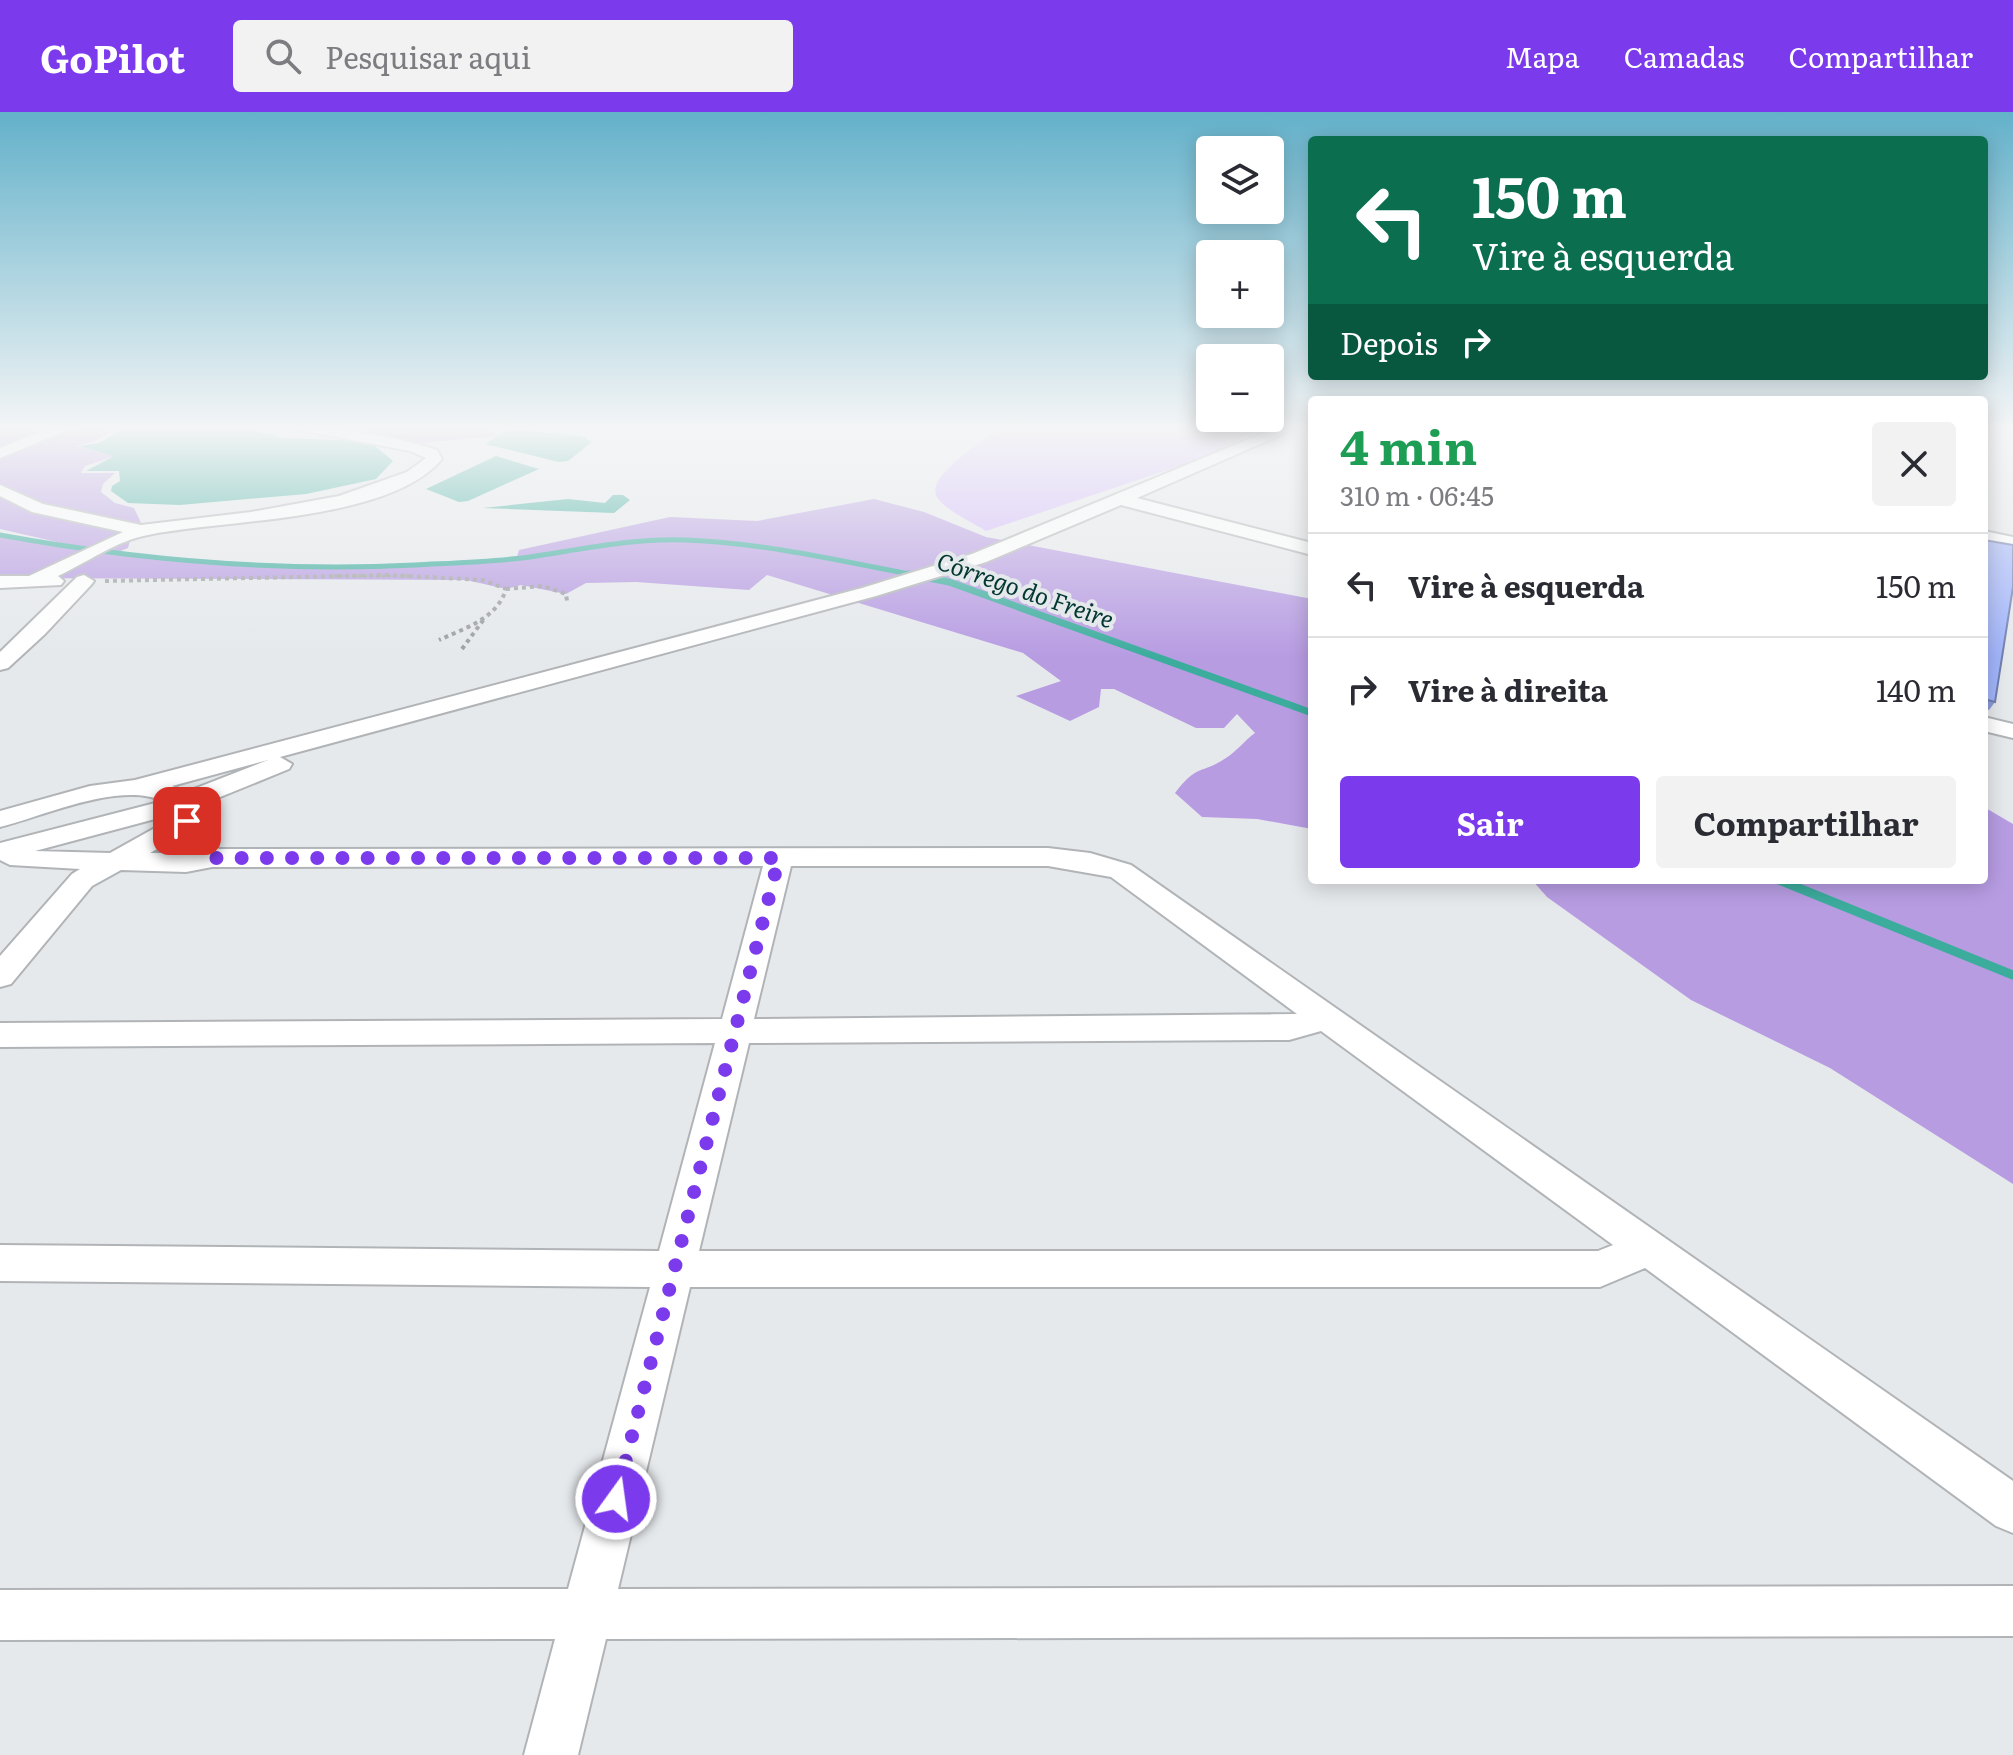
<!DOCTYPE html>
<html lang="pt">
<head>
<meta charset="utf-8">
<style>
	:root { --surface:#fff; --page:#f2f2f3; --text:#2b2b33; --muted:#7c7c81; --line:#e1e1e2; --accent:#7c3aed }
	body { margin:0; font-family:Literata,serif; background:var(--page); color:var(--text); height:100vh; display:flex; flex-direction:column; font-size:30px; white-space:nowrap }
	* { box-sizing:border-box; margin:0 }
	p { font-size:26px; color:var(--muted) }
	.icon { flex:none; width:44px; height:44px; fill:none; stroke:currentColor; stroke-width:2; stroke-linecap:round; stroke-linejoin:round }
	.map { position:relative; flex:1; overflow:hidden }
	.drawer { position:absolute; left:1308px; top:284px; width:680px; height:488px; display:flex; flex-direction:column; background:var(--surface); border-radius:8px; box-shadow:0 4px 20px #0003 }
	.drawer>* { flex:none }
	.top-card { position:absolute; left:1308px; top:24px; width:680px; height:244px; border-radius:8px; box-shadow:0 4px 20px #0003; background:#0b6e4f; color:#fff; overflow:hidden }
	.buttons { position:absolute; left:1196px; top:24px; display:grid; gap:16px }
	.buttons a { display:grid; place-items:center; width:88px; height:88px; border-radius:8px; background:var(--surface); box-shadow:0 4px 20px #0003; font-size:40px }
	.pin { position:absolute; display:grid; place-items:center; width:68px; height:68px; color:#fff; margin:-34px; border-radius:16px; box-shadow:0 4px 12px #0006 }
	.me { position:absolute; width:88px; margin:-44px; rotate:14deg; stroke-linejoin:round; filter:drop-shadow(0 0 6px #0008) }
	.turn { display:flex; align-items:center; gap:28px; height:168px; padding:0 32px; font-size:36px }
	.turn .icon { width:104px; height:104px; stroke-width:2.5 }
	.turn b { display:block; font-size:56px; line-height:68px }
	.then { display:flex; align-items:center; height:76px; padding:0 32px; background:#0003; gap:16px; font-size:30px }
	.round { display:grid; place-items:center; flex:none; width:84px; height:84px; border-radius:8px; background:var(--page) }
	.head { display:flex; align-items:center; justify-content:space-between; height:136px; padding:0 32px }
	h1 { font-size:48px; font-weight:700; line-height:60px; color:#1e9e55 }
	.button { display:flex; gap:16px; margin-top:auto; padding:16px 32px }
	.button a { flex:1; height:92px; border-radius:8px; background:var(--accent); color:#fff; font-size:32px; font-weight:700; line-height:92px; text-align:center }
	.button a+a { background:var(--page); color:var(--text) }
	ul { padding:0; list-style:none }
	li { display:flex; align-items:center; gap:24px; height:104px; padding:0 32px; border-top:2px solid var(--line) }
	li div { flex:1 }
	li b { display:block; font-size:30px }
	li em { font-style:normal }
	header { display:flex; align-items:center; gap:48px; box-sizing:border-box; height:112px; padding:0 40px; background:var(--accent); color:#fff }
	header strong { font-size:38px }
	nav { display:flex; gap:44px; margin-inline-start:auto; font-size:28px }
	.search { width:560px; height:72px; background:var(--page); display:flex; align-items:center; gap:20px; box-sizing:border-box; padding:0 28px; border-radius:8px; color:var(--muted); font-size:30px }
	.map>svg:first-child { display:block }
</style>
</head>
<body>
<header>
<strong>GoPilot</strong>
<div class="search"><svg class="icon" aria-label="search" viewBox="0 0 24 24"><circle cx="10" cy="10" r="6"/><path d="M15 15l6 6"/></svg>Pesquisar aqui</div>
<nav><a>Mapa</a><a>Camadas</a><a>Compartilhar</a></nav>
</header>
<div class="map">
<svg width="2013" height="1643" viewBox="0 0 2013 1643">
	<rect width="100%" height="100%" fill="#e6e9ec"/>
	<path fill="#d2b8fc" d="M 1002,315 L 1266,315 L 1194,349 L 986,419 C 972,410 951,401 939,388 C 919,367 987,327 1002,315 Z"/>
	<g fill="#b79ce2">
		<path d="M 0,315 L 118,315 L 95,329 L 76,334 L 115,344 L 85,354 L 81,361 L 115,361 L 103,372 L 101,380 L 115,391 L 134,396 L 141,411 L 132,421 L 128,436 L 113,442 L 297,454 L 412,453 L 517,445 L 519,438 L 670,405 L 757,409 L 874,387 L 924,400 L 986,425 L 1312,487 L 1312,717 L 1257,707 L 1202,705 L 1175,681 C 1198,651 1200,663 1226,646 C 1236,640 1245,628 1255,621 L 1237,602 L 1224,616 L 1196,616 L 1114,577 L 1101,577 L 1099,595 L 1070,609 L 1016,584 L 1061,569 L 1023,541 L 767,463 L 749,478 L 636,470 L 586,471 L 566,482 L 521,473 L 506,477 L 466,468 L 0,466 L 0,422 L 83,436 L 0,417 Z"/>
		<path d="M 319,315 L 491,315 L 498,324 L 389,334 L 323,320 Z"/>
		<path d="M 1984,695 L 2013,712 L 2013,1072 L 1830,956 L 1691,888 L 1547,785 L 1532,768 L 1984,768 Z"/>
	</g>
	<g fill="#3cac9d">
		<path d="M 127,315 L 259,315 L 265,317 L 260,321 L 276,323 L 278,326 L 369,329 L 393,349 L 376,367 L 306,382 L 180,393 L 128,391 L 111,379 L 112,374 L 120,369 L 119,359 L 86,359 L 114,344 L 79,334 L 99,331 Z"/>
		<path d="M 509,317 L 582,324 L 592,330 L 568,349 L 559,350 L 485,332 Z"/>
		<path d="M 496,344 L 539,357 L 468,389 L 459,390 L 426,377 Z"/>
		<path d="M 613,383 L 623,383 L 630,388 L 614,401 L 483,396 L 568,387 L 605,391 Z"/>
	</g>
	<g fill="none" stroke-linecap="round" stroke-linejoin="round">
		<path stroke="#3cac9d" stroke-width="5" d="M 0,423 C 136,448 277,460 415,453 C 453,451 492,450 530,445 C 583,437 632,426 686,428 C 764,431 842,449 919,464"/>
		<path stroke="#3cac9d" stroke-width="7" d="M 908,462 L 949,470 L 1312,601"/>
		<path stroke="#3cac9d" stroke-width="9" d="M 1779,768 L 2013,863"/>
		<g stroke="#b1b4b7" stroke-width="4">
			<g id="minor">
				<path d="M 53,315 L 75,315 L 0,346 L 0,336 Z"/>
				<path d="M 284,315 C 334,315 388,322 437,338 L 442,347 C 389,410 225,407 148,423 C 118,428 86,451 58,464 L 64,469 L 61,473 L 0,476 L 0,464 L 29,464 L 123,420 L 32,400 L 0,384 L 0,373 L 43,392 L 141,413 L 251,400 L 339,384 L 407,360 L 426,346 L 410,339 Z"/>
				<path d="M 1278,315 L 1299,315 L 1137,386 L 1312,431 L 1312,443 L 1121,393 L 986,450 L 876,484 L 280,645 L 292,652 L 289,657 L 193,696 L 203,721 L 219,737 L 1048,736 L 1090,741 L 1131,753 L 2013,1369 L 2013,1421 L 1996,1414 L 1645,1156 L 1600,1175 L 690,1175 L 618,1477 L 2013,1474 L 2013,1524 L 606,1527 L 578,1643 L 524,1643 L 555,1527 L 0,1528 L 0,1478 L 568,1477 L 650,1175 L 0,1169 L 0,1133 L 659,1139 L 715,931 L 0,935 L 0,911 L 722,907 L 763,754 L 212,755 L 186,760 L 121,758 L 92,774 L 11,872 L 0,875 L 0,844 L 72,762 L 80,757 L 10,753 L 0,748 L 0,731 L 163,689 C 119,669 44,704 0,715 L 0,699 L 90,674 L 135,668 L 862,476 L 972,442 ZM 268,648 L 186,680 L 172,674 ZM 170,703 L 171,707 L 110,741 L 35,739 ZM 178,725 L 192,741 L 150,741 ZM 791,754 L 1048,754 L 1111,765 L 1297,902 L 754,907 ZM 1321,919 L 1613,1133 L 1598,1139 L 699,1139 L 749,931 L 1289,928 Z"/>
				<path d="M 1984,419 L 2013,425 L 2013,435 L 1984,429 Z"/>
				<path d="M 84,463 L 94,469 L 91,473 L 45,522 L 8,556 L 0,558 L 0,540 L 77,465 Z"/>
				<path d="M 1984,605 L 2013,612 L 2013,626 L 1984,619 Z"/>
			</g>
		</g>
		<path stroke="#9d9fa1" stroke-width="3" stroke-dasharray="3 3" stroke-linecap="butt" d="M 334,464 L 412,464"/>
		<g stroke="#9d9fa1" stroke-width="4" stroke-dasharray="4 4" stroke-linecap="butt">
			<path d="M 105,469 L 390,463 L 483,468 L 506,477 C 497,507 465,516 439,528"/>
			<path d="M 506,477 L 543,474 L 566,482 L 567,489"/>
			<path d="M 462,537 L 484,507"/>
		</g>
		<use href="#minor" fill="#fff" fill-rule="evenodd"/>
	</g>
	<path fill="#8b9cd8" d="M 1984,428 L 1995,590 L 1989,598 L 1984,597 Z"/>
	<path fill="#a2b5fb" stroke="#717fb0" stroke-width="2" d="M 1984,428 L 2013,433 L 2013,475 L 1995,590 L 1984,587 Z"/>
	<linearGradient id="sky" x2="0" y2="1"><stop stop-color="#63b1ca"/><stop offset="0.58" stop-color="#f4f5f6"/><stop offset="1" stop-color="#f4f5f6" stop-opacity="0"/></linearGradient>
	<rect width="2013" height="545" fill="url(#sky)"/>
	<g fill="none" stroke-linecap="round" stroke-linejoin="round">
		<path stroke="#7c3aed" stroke-width="14" stroke-dasharray="0 25.2" d="M 187,709 L 191,724 L 212,746 L 779,746 L 616,1387"/>
	</g>
	<g text-anchor="middle" stroke-width="8" stroke-linejoin="round" paint-order="stroke">
		<g font-size="24" font-style="italic" fill="#013730" stroke="#e6e9ec">
			<text transform="translate(1025 479) rotate(19)" y="8">Córrego do Freire</text>
		</g>
	</g>
</svg>
<div class="buttons">
<a><svg class="icon" aria-label="layers" viewBox="0 0 24 24"><path d="M12 4l9 5-9 5-9-5zM3 14l9 5 9-5"/></svg></a>
<a>+</a>
<a>−</a>
</div>
<div class="pin" style="left:187px;top:709px;background:#d93025"><svg class="icon" aria-label="arrive" viewBox="0 0 24 24"><path d="M6 21V4h12l-3 4 3 4H6"/></svg></div>
<svg class="me" style="left:616px;top:1387px" viewBox="-20 -20 40 40"><circle r="17" fill="#7c3aed" stroke="#fff" stroke-width="3"/><path d="M0-11L8 9 0 5-8 9z" fill="#fff"/></svg>
<div class="top-card">
<div class="turn"><svg class="icon" aria-label="left" viewBox="0 0 24 24"><path d="M17 20v-9H6M10 6l-5 5 5 5"/></svg><div><b>150 m</b>Vire à esquerda</div></div>
<div class="then">Depois<svg class="icon" aria-label="right" viewBox="0 0 24 24"><path d="M7 20v-9h11M14 6l5 5-5 5"/></svg></div>
</div>
<section class="drawer">
<div class="head"><div><h1>4 min</h1><p>310 m · 06:45</p></div><a class="round"><svg class="icon" aria-label="close" viewBox="0 0 24 24"><path d="M6 6l12 12M18 6L6 18"/></svg></a></div>
<ul>
<li><svg class="icon" aria-label="left" viewBox="0 0 24 24"><path d="M17 20v-9H6M10 6l-5 5 5 5"/></svg><div><b>Vire à esquerda</b></div><em>150 m</em></li>
<li><svg class="icon" aria-label="right" viewBox="0 0 24 24"><path d="M7 20v-9h11M14 6l5 5-5 5"/></svg><div><b>Vire à direita</b></div><em>140 m</em></li>
</ul>
<div class="button"><a>Sair</a><a>Compartilhar</a></div>
</section>
</div>
</body>
</html>
